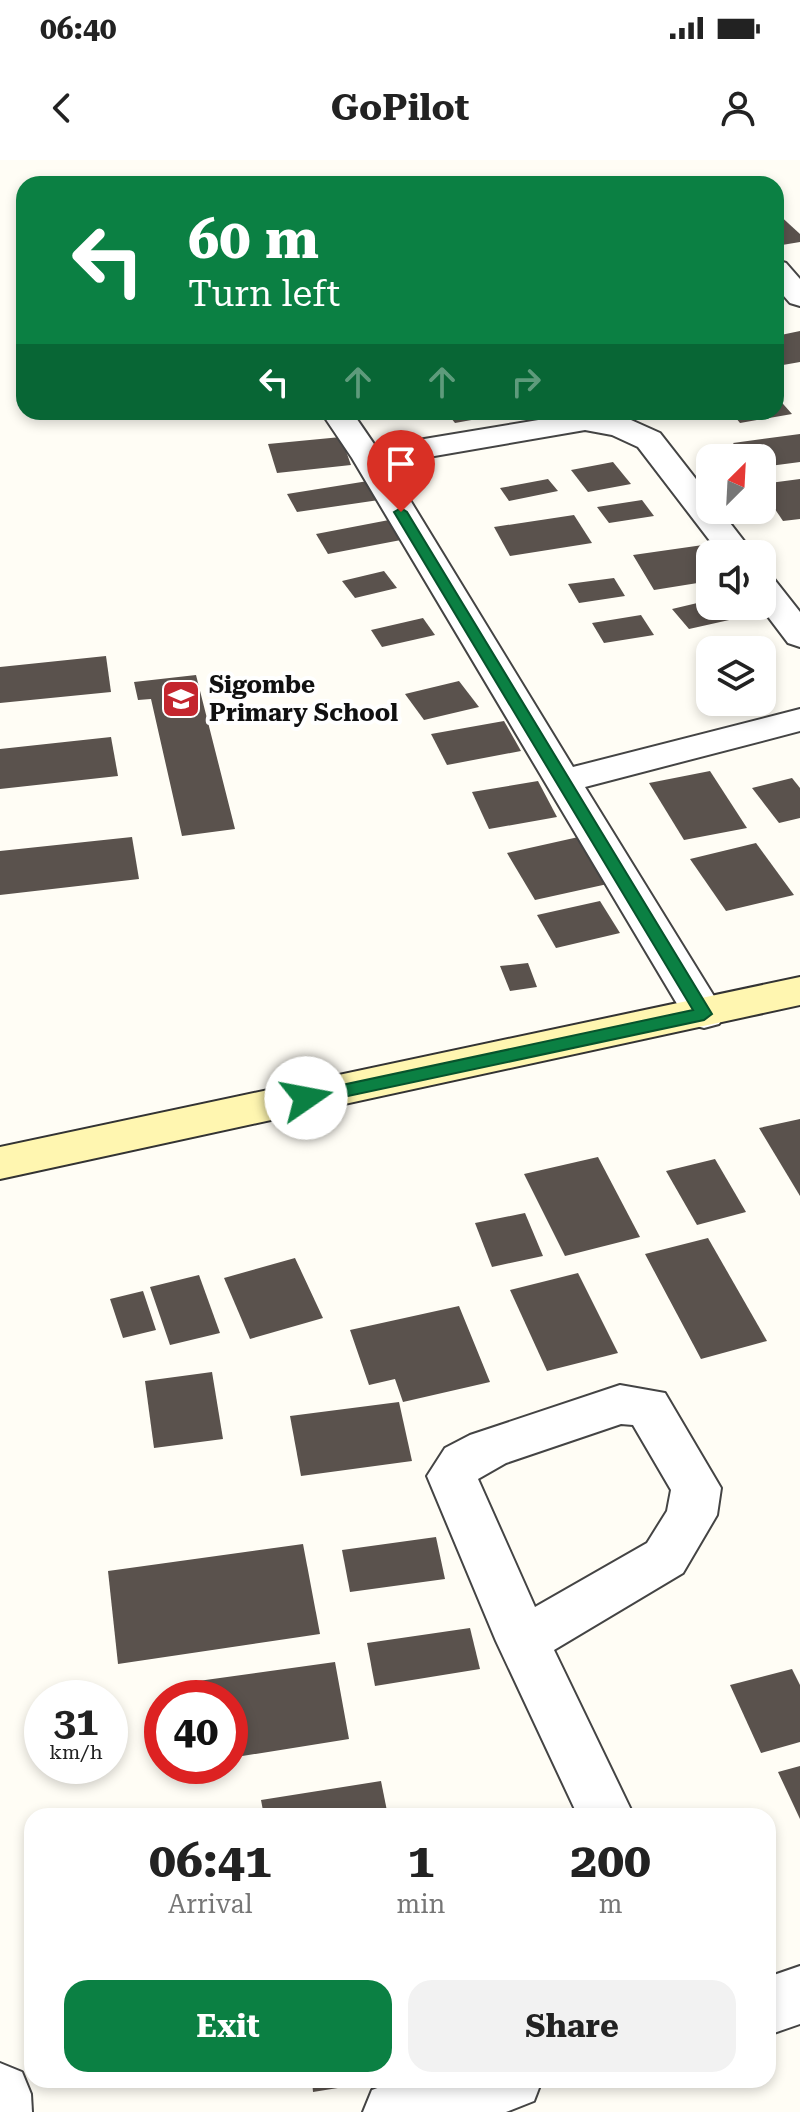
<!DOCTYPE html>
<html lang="en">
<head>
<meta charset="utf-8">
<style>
	:root { --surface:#fff; --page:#f2f2f2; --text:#222; --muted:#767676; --accent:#0b8043 }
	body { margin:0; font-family:"Roboto Serif",serif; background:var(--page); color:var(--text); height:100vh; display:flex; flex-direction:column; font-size:30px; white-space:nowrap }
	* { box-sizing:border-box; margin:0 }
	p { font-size:26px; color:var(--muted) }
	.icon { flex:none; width:44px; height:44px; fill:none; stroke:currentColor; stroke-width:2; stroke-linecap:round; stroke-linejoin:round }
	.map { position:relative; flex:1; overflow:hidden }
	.details { position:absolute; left:24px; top:1648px; width:752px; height:280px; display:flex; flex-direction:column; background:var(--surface); border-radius:24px; box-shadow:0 4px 12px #0003 }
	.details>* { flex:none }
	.banner { position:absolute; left:16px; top:16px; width:768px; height:244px; border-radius:24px; box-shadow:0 4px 12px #0003; background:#0b8043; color:#fff; overflow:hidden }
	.needle { width:52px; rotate:24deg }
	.controls { position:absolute; left:696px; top:284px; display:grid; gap:16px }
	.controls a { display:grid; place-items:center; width:80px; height:80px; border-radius:16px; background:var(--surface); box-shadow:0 4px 12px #0003; font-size:40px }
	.speed { position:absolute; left:24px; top:1520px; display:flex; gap:16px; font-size:40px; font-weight:700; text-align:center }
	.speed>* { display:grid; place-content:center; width:104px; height:104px; border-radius:50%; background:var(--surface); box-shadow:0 4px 12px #0003; line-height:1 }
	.speed small { font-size:20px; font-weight:400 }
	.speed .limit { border:12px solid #d22; background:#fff; color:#111 }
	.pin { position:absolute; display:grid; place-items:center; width:68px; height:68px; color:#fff; margin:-82px -34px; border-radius:50% 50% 50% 0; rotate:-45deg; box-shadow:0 0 8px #0007 }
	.pin .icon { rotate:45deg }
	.me { position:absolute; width:88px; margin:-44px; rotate:78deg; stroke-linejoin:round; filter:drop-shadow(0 0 6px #0008) }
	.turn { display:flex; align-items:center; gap:28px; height:168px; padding:0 40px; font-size:36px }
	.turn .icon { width:104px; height:104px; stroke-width:2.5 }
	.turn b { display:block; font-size:56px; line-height:68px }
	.lanes { display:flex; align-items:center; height:76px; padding:0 40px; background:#0003; justify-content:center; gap:40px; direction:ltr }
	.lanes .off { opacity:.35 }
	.eta { display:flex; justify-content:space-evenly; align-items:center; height:136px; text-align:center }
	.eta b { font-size:48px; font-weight:700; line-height:56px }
	.primary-button { display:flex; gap:16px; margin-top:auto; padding:16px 40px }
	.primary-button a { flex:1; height:92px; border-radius:24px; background:var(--accent); color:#fff; font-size:32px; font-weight:700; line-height:92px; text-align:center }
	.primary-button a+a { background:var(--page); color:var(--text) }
	.status { display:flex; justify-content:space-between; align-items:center; height:56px; padding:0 40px; background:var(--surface); direction:ltr }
	.status svg { height:22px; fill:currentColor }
	header { display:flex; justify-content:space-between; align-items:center; height:104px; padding:0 40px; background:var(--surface); font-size:36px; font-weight:700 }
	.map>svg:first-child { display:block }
</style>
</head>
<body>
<div class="status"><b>06:40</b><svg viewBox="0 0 49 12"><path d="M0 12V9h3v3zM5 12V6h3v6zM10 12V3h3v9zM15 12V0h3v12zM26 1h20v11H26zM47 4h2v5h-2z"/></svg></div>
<header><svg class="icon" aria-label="back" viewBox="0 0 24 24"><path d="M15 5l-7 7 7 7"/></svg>GoPilot<svg class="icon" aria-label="person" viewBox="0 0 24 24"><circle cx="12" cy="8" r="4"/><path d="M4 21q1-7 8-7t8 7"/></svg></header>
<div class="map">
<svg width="800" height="1952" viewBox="0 0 800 1952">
	<rect width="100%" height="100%" fill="#fffdf5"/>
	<g fill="#5a524d">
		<path d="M 776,52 L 800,74 L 800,82 L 776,86 Z"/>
		<path d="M 800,171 L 800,202 L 783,205 L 776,199 L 776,176 Z"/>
		<path d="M 776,236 L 792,254 L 740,263 L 731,252 L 776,252 Z"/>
		<path d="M 446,252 L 497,252 L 499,255 L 455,263 Z"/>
		<path d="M 800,274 L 800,302 L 762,307 L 762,298 L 744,298 L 733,283 Z"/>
		<path d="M 341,277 L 351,305 L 277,313 L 268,284 Z"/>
		<path d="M 613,302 L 631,324 L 588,332 L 571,310 Z"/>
		<path d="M 548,319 L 558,331 L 509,341 L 500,328 Z"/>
		<path d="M 800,319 L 800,359 L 783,361 L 762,330 L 762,324 Z"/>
		<path d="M 368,321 L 379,340 L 297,352 L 287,334 Z"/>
		<path d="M 642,340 L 654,356 L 609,363 L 597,347 Z"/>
		<path d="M 574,355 L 592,383 L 510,396 L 494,367 Z"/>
		<path d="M 389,360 L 401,380 L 328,394 L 316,374 Z"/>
		<path d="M 710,384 L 717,394 L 710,394 L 710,421 L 654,430 L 633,395 Z"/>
		<path d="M 384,411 L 397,428 L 355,438 L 342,421 Z"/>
		<path d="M 614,418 L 625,436 L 579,443 L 568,424 Z"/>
		<path d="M 710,440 L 710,446 L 749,446 L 756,454 L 689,469 L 672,449 Z"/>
		<path d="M 641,455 L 654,475 L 604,483 L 592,463 Z"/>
		<path d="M 423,458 L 435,475 L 382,487 L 371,470 Z"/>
		<path d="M 106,496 L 111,532 L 0,543 L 0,507 Z"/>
		<path d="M 196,515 L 235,669 L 182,676 L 151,539 L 138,540 L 134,522 Z"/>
		<path d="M 459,521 L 479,547 L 424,560 L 405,534 Z"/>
		<path d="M 504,561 L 521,591 L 447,605 L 431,574 Z"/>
		<path d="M 111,577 L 118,616 L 0,629 L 0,589 Z"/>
		<path d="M 710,611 L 747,668 L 684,680 L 649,623 Z"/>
		<path d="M 792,618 L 800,628 L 800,658 L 779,663 L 752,628 Z"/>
		<path d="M 538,621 L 557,657 L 489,669 L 472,632 Z"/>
		<path d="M 583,676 L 612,723 L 535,740 L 507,693 Z"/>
		<path d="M 132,677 L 139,719 L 0,735 L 0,691 Z"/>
		<path d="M 756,683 L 794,735 L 726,751 L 690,699 Z"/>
		<path d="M 600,741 L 620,773 L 556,788 L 537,755 Z"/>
		<path d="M 528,803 L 537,827 L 510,831 L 500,806 Z"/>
		<path d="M 800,959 L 800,1036 L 759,968 Z"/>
		<path d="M 598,997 L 640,1077 L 565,1096 L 524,1014 Z"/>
		<path d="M 715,999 L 746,1052 L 697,1065 L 666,1011 Z"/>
		<path d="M 525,1053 L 543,1096 L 492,1107 L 475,1063 Z"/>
		<path d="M 708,1078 L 767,1181 L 701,1199 L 645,1094 Z"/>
		<path d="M 295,1098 L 323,1158 L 250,1179 L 224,1118 Z"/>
		<path d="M 578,1113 L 618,1193 L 547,1211 L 510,1130 Z"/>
		<path d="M 199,1115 L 220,1173 L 170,1185 L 150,1127 Z"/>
		<path d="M 143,1131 L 156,1170 L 123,1178 L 110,1139 Z"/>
		<path d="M 459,1146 L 490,1222 L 403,1242 L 395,1219 L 369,1225 L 350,1170 Z"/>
		<path d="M 212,1212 L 223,1279 L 154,1288 L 145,1221 Z"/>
		<path d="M 399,1242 L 412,1301 L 301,1316 L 290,1256 Z"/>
		<path d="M 436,1377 L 445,1419 L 350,1432 L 342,1390 Z"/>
		<path d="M 303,1384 L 320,1474 L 118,1504 L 108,1411 Z"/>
		<path d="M 470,1468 L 480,1509 L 375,1526 L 367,1483 Z"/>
		<path d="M 335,1502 L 349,1579 L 230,1598 L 230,1538 L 193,1538 L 191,1522 Z"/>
		<path d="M 792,1509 L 800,1525 L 800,1582 L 761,1593 L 730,1525 Z"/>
		<path d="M 800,1606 L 800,1659 L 778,1612 Z"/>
		<path d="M 381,1621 L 388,1656 L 264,1656 L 261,1640 Z"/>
		<path d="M 312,1920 L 374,1920 L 375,1922 L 313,1932 Z"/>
	</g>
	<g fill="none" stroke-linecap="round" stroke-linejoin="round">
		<g stroke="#444" stroke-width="4">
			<g id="street">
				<path d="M 776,100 L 786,103 L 800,119 L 800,146 L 790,143 L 776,127 Z"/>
				<path d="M 321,252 L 352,252 L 376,287 L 587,252 L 631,260 L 660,273 L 710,337 L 710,350 L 720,350 L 754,394 L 720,394 L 638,287 L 612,275 L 585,270 L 388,304 L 573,607 L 800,549 L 800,571 L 585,627 L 725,854 L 719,864 L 704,868 L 689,864 L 352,298 Z"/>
				<path d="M 762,416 L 774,419 L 800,452 L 800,487 L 788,483 L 760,446 L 762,446 Z"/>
				<path d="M 620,1225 L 665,1233 L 721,1328 L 717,1355 L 683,1413 L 554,1490 L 634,1656 L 578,1656 L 496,1481 L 427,1316 L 445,1288 L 470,1275 ZM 621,1264 L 633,1265 L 671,1330 L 667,1351 L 647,1383 L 535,1447 L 478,1319 L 506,1303 Z"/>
				<path d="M 800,1806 L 800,1864 L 768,1875 L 768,1817 Z"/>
				<path d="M 0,1903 L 22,1912 L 31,1934 L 32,1952 L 0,1952 Z"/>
				<path d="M 399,1920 L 542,1920 L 534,1941 L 506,1952 L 363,1952 L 372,1930 Z"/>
			</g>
		</g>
		<g stroke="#333" stroke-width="4">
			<path id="secondary" d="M 800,817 L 800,845 L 0,1019 L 0,987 Z"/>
		</g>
		<use href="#street" fill="#fff" fill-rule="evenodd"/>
		<use href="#secondary" fill="#fff6b0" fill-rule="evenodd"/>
	</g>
	<path fill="#0b8043" stroke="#07532c" stroke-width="2" d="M 401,348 L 407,352 L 712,854 L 704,860 L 306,945 L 297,938 L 300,934 L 693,850 L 394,352 Z"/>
	<defs>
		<g id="school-square" transform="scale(2)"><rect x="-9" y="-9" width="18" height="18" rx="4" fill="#c4262e" stroke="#fff"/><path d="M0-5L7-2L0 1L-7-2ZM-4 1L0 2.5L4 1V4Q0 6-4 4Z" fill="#fff"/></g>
	</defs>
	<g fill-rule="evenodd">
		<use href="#school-square" x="181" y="539"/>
	</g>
	<g text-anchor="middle" stroke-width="8" stroke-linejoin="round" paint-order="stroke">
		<g font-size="24" font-weight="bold" fill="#111" stroke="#fff" text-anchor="start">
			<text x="209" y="533">Sigombe<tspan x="209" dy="28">Primary School</tspan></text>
		</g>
	</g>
</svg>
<div class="controls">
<a><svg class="needle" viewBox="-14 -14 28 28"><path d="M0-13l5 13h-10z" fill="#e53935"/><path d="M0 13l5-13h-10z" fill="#767676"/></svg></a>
<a><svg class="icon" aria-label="sound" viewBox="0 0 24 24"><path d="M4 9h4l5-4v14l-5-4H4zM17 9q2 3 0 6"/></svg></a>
<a><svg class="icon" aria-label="layers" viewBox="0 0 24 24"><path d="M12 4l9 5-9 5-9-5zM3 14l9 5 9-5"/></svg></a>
</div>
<div class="speed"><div>31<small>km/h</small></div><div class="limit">40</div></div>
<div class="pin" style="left:401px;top:352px;background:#d93025"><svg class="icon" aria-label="arrive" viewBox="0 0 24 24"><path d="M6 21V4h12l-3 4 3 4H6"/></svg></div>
<svg class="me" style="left:306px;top:938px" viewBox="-20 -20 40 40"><circle r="19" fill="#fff"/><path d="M0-13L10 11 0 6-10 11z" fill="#0b8043"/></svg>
<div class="banner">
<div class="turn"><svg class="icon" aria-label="left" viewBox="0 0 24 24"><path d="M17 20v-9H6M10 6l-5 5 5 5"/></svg><div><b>60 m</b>Turn left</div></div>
<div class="lanes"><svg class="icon" aria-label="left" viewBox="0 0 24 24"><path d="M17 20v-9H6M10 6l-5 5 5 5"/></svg><svg class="icon off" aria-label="ahead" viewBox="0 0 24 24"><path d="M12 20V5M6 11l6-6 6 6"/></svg><svg class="icon off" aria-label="ahead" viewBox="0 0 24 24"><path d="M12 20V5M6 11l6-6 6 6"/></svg><svg class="icon off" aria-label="right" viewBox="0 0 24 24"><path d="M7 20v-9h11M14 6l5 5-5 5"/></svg></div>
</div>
<section class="details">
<div class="eta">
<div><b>06:41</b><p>Arrival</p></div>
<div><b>1</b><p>min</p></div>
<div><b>200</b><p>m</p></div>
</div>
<div class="primary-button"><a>Exit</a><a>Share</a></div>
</section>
</div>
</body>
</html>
